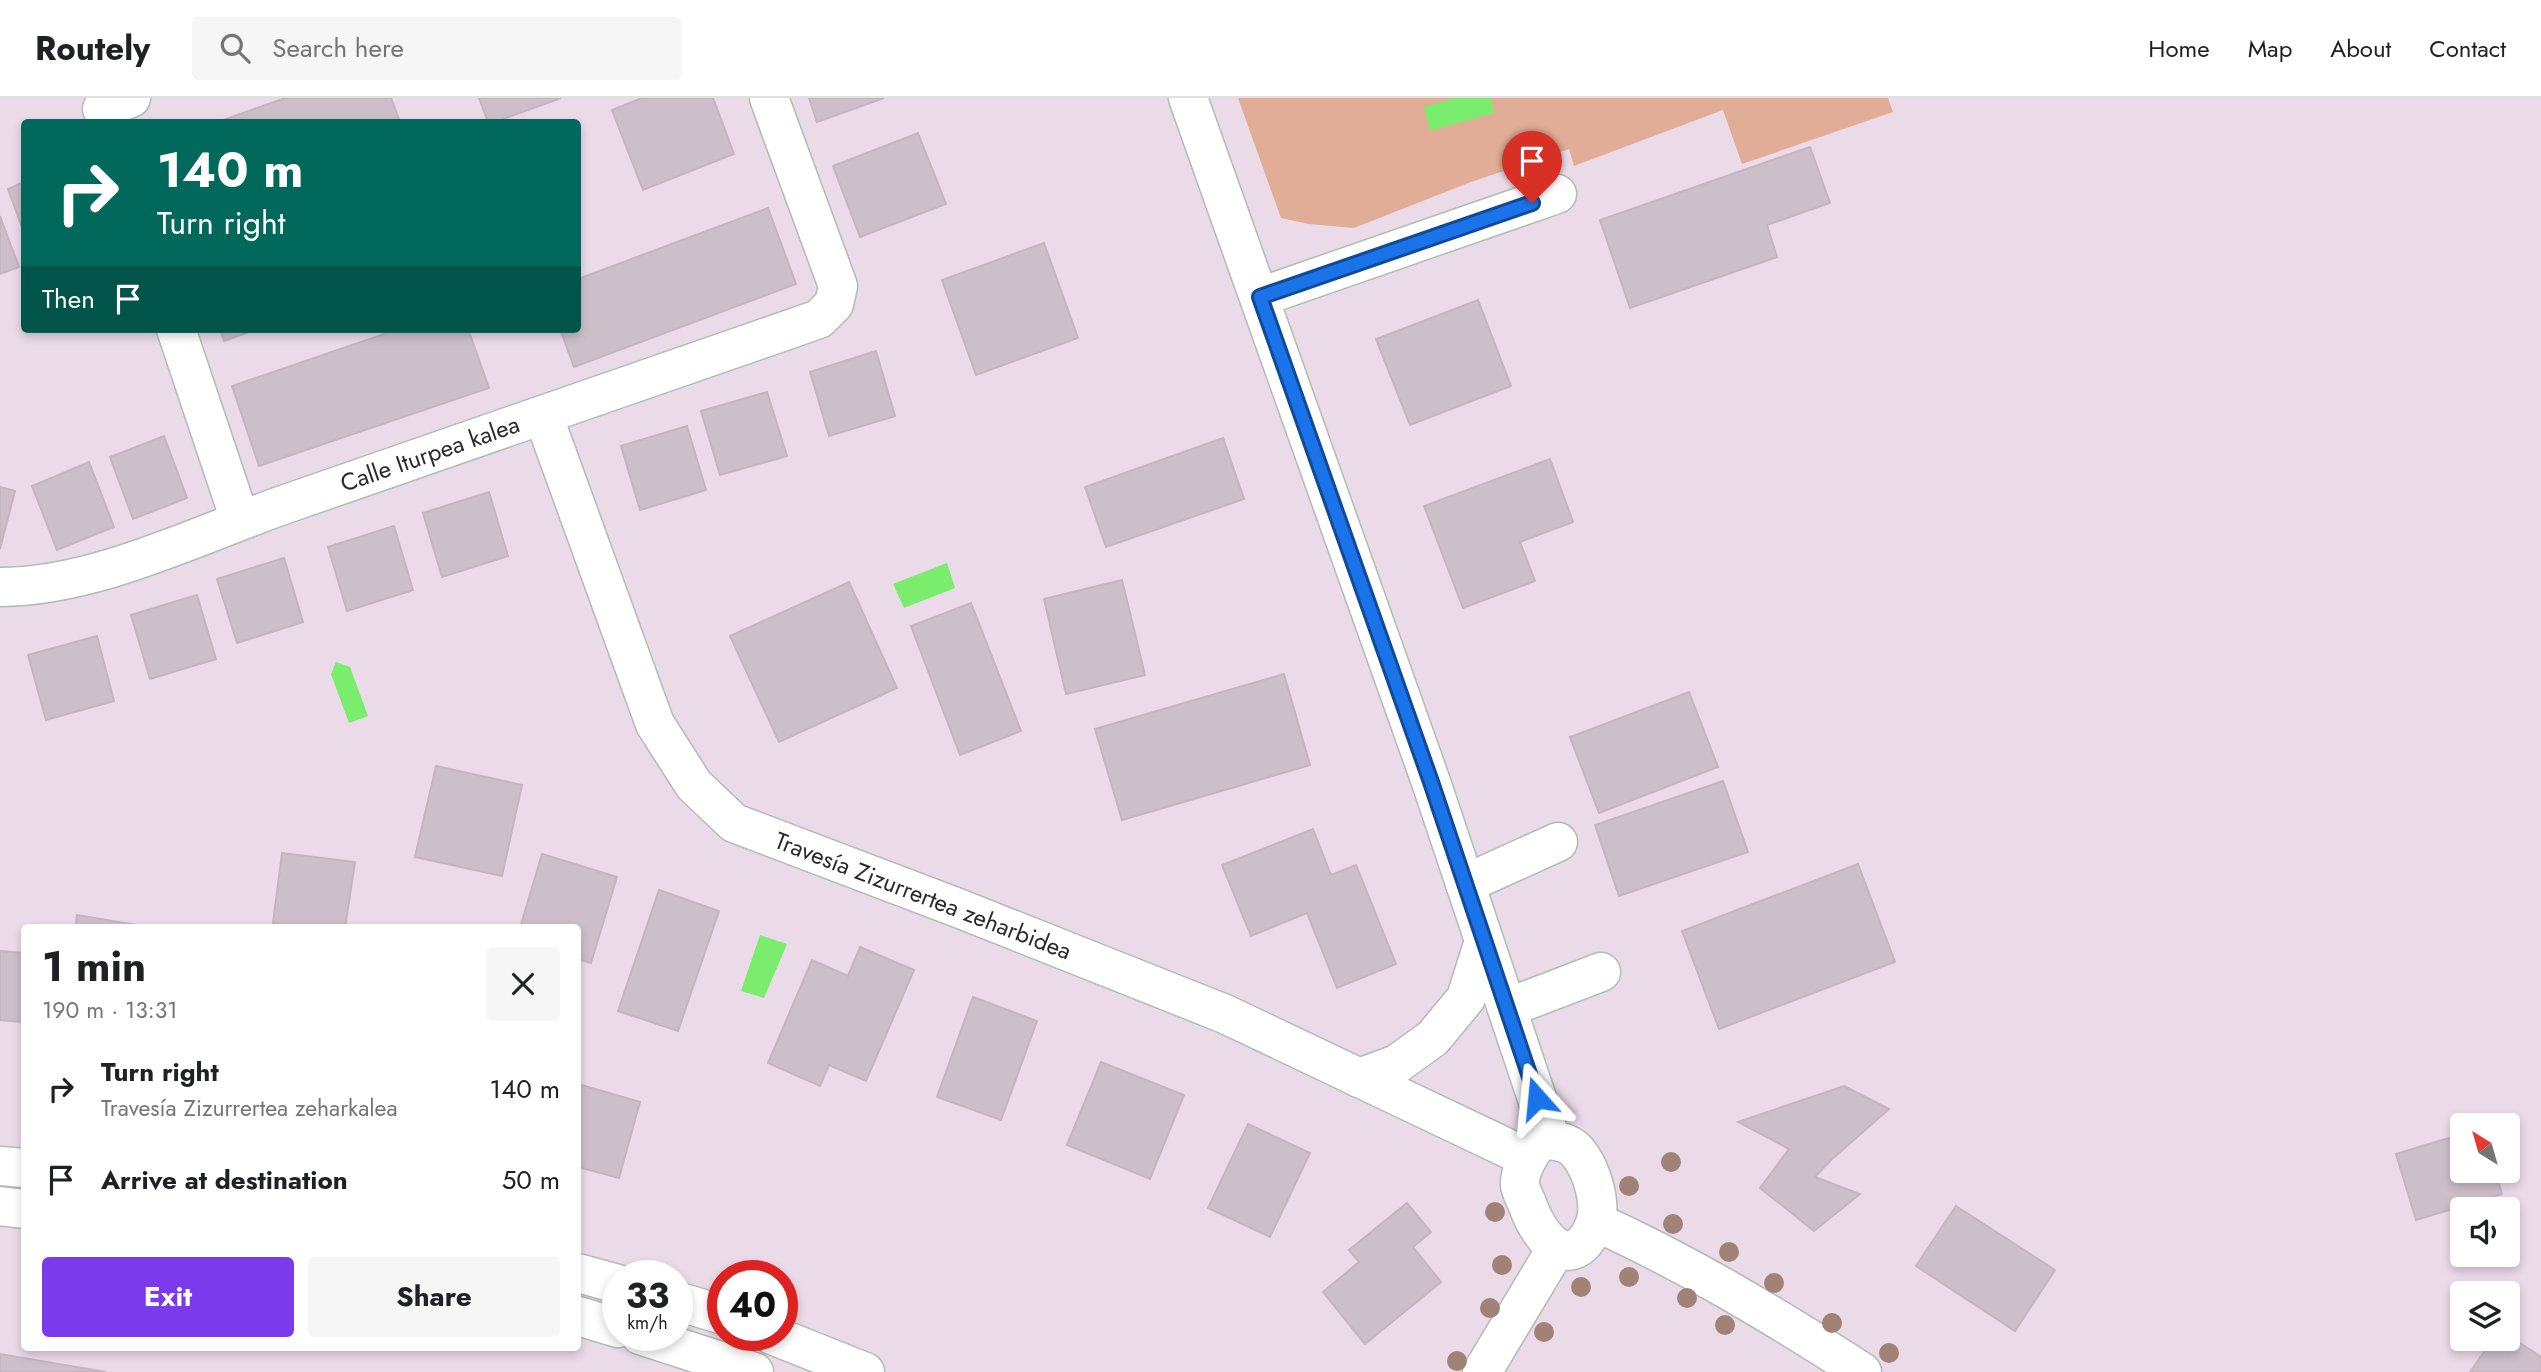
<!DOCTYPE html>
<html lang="en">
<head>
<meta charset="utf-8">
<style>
	:root { --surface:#fff; --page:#f6f6f6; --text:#202124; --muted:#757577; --line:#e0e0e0; --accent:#7c3aed }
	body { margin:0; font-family:Jost,sans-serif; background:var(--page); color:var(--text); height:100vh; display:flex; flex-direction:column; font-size:26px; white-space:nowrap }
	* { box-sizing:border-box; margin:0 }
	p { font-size:23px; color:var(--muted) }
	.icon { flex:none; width:38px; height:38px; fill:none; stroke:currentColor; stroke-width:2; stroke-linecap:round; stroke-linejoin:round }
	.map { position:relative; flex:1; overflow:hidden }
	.panel { position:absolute; left:21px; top:826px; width:560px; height:427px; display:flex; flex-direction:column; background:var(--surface); border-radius:7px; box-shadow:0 4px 10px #0003 }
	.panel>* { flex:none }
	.top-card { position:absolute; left:21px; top:21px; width:560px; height:214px; border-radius:7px; box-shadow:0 4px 10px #0003; background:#00695c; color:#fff; overflow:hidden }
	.needle { width:46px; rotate:323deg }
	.tools { position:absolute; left:2450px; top:1015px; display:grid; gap:14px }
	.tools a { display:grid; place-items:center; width:70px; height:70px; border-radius:7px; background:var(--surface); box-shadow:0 4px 10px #0003; font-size:35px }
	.speed { position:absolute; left:602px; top:1162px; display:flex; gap:14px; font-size:35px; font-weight:700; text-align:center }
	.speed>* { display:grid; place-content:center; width:91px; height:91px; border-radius:50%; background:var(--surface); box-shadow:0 4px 10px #0003; line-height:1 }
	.speed small { font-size:18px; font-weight:400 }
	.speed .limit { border:10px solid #d22; background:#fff; color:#111 }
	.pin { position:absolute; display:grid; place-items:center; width:60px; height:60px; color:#fff; margin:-72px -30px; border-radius:50% 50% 50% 0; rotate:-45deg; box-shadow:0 0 7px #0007 }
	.pin .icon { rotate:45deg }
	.me { position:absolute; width:77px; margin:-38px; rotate:342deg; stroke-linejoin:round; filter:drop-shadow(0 0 5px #0008) }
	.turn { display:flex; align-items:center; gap:24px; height:147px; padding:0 21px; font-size:32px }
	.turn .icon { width:91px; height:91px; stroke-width:2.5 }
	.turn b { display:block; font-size:49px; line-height:60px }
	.then { display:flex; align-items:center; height:66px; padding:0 21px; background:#0003; gap:14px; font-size:26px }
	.round { display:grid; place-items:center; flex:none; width:74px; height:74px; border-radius:7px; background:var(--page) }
	.overview { display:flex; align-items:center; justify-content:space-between; height:119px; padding:0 21px }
	h1 { font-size:42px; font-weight:700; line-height:52px }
	.button { display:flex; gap:14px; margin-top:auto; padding:14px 21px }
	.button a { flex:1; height:80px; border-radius:7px; background:var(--accent); color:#fff; font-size:28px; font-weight:700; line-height:80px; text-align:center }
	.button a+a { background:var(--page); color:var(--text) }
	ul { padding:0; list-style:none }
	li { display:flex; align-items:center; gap:21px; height:91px; padding:0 21px }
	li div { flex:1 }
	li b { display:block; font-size:26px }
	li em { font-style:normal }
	header { display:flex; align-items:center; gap:42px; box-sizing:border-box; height:98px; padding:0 35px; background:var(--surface); border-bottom:2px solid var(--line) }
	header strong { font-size:33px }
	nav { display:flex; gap:38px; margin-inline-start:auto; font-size:24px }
	.search { width:490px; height:63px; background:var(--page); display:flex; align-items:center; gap:18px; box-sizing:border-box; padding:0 24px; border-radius:7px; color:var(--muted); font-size:26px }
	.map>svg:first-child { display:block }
</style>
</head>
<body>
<header>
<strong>Routely</strong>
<div class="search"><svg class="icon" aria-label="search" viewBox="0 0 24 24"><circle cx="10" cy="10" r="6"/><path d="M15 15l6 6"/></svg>Search here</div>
<nav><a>Home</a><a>Map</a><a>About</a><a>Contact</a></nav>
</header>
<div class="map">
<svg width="2541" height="1274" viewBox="0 0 2541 1274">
	<rect width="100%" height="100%" fill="#ebdae8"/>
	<path fill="#e2ad97" d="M 1238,0 L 1888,0 L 1893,14 L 1742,66 L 1723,12 L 1574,68 L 1569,51 L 1471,84 L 1354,130 L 1309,126 L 1281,120 Z"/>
	<g fill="#7aed6d">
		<path d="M 1456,0 L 1491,0 L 1494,15 L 1430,33 L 1424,9 Z"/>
		<path d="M 947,465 L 955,490 L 904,510 L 893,486 Z"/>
		<path d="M 336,564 L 350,569 L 368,618 L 349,625 L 331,576 Z"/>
		<path d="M 760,837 L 787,846 L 764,900 L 741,893 Z"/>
	</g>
	<g fill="#cdbfca" stroke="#c6b4c1" stroke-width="2">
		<path d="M 285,0 L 391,0 L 400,24 L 218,24 Z"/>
		<path d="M 479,0 L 561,0 L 495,24 L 488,24 Z"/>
		<path d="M 642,0 L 713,0 L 734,56 L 643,92 L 612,12 Z"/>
		<path d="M 809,0 L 884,0 L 817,24 Z"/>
		<path d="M 918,35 L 946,106 L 860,139 L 833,68 Z"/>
		<path d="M 1810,49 L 1830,105 L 1767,127 L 1777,159 L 1630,210 L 1600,122 Z"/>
		<path d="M 24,84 L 24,135 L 8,91 Z"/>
		<path d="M 768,110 L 796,186 L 574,269 L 560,231 L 578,231 L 578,181 Z"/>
		<path d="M 0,118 L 19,169 L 0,176 Z"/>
		<path d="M 1044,145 L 1078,240 L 976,277 L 942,182 Z"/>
		<path d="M 1478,202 L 1511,288 L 1410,327 L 1376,241 Z"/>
		<path d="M 220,231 L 258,231 L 224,243 Z"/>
		<path d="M 399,231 L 468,231 L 489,290 L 259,368 L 232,288 Z"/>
		<path d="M 876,253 L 895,318 L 829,338 L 810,274 Z"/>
		<path d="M 767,294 L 787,358 L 720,377 L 701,313 Z"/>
		<path d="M 687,328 L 706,392 L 640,412 L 621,348 Z"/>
		<path d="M 164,338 L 187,400 L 133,421 L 110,359 Z"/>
		<path d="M 1223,340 L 1244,401 L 1106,449 L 1085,389 Z"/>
		<path d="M 1550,361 L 1573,424 L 1520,444 L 1535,483 L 1463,510 L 1424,408 Z"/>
		<path d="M 89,364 L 114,429 L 57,452 L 32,388 Z"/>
		<path d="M 0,389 L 15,393 L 0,451 Z"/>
		<path d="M 489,394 L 508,458 L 442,479 L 423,415 Z"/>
		<path d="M 394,428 L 413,492 L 347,513 L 328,449 Z"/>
		<path d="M 284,460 L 303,524 L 237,545 L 217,481 Z"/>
		<path d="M 1122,482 L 1145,577 L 1066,596 L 1044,501 Z"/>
		<path d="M 849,484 L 897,590 L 779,644 L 730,538 Z"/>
		<path d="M 197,497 L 216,561 L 150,581 L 131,517 Z"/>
		<path d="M 971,505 L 1021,633 L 960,657 L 911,528 Z"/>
		<path d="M 97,538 L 114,603 L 46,622 L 28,557 Z"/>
		<path d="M 1284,576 L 1310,667 L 1122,722 L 1095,631 Z"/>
		<path d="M 1689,594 L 1718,669 L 1599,715 L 1570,639 Z"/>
		<path d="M 436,668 L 522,687 L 502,778 L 415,759 Z"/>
		<path d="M 1723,683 L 1748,754 L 1619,798 L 1595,727 Z"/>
		<path d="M 1313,731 L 1331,777 L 1356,767 L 1396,866 L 1337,890 L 1307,815 L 1251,838 L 1222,767 Z"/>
		<path d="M 282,755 L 355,764 L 345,830 L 305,830 L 273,825 Z"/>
		<path d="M 542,756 L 617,779 L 591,865 L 578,861 L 578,830 L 520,830 Z"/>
		<path d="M 1858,766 L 1895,864 L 1719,931 L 1682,833 Z"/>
		<path d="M 659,792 L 719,813 L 678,933 L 618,913 Z"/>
		<path d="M 77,817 L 154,830 L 75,830 Z"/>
		<path d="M 860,849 L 914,872 L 866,983 L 829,967 L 820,988 L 768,965 L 812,862 L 848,878 Z"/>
		<path d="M 0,853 L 24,855 L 22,924 L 0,922 Z"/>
		<path d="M 973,899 L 1037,923 L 1001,1022 L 937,999 Z"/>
		<path d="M 1101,964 L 1184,997 L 1150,1081 L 1067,1047 Z"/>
		<path d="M 578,986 L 640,1004 L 619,1080 L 578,1069 Z"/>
		<path d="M 1844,988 L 1889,1011 L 1830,1063 L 1815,1079 L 1860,1096 L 1814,1133 L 1760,1090 L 1789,1051 L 1738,1024 Z"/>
		<path d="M 1248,1026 L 1310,1055 L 1270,1139 L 1208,1110 Z"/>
		<path d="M 2462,1036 L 2462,1073 L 2495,1073 L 2502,1096 L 2416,1122 L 2396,1056 Z"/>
		<path d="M 1407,1105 L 1431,1134 L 1413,1149 L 1441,1184 L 1365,1246 L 1323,1194 L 1359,1164 L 1349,1152 Z"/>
		<path d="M 1956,1108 L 2055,1172 L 2015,1233 L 1916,1168 Z"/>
		<path d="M 2508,1237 L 2541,1259 L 2541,1274 L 2470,1274 L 2493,1241 L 2508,1241 Z"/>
		<path d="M 0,1256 L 106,1274 L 0,1274 Z"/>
	</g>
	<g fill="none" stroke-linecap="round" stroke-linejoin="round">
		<g stroke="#afbdb5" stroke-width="41">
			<g id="minor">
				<path d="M 1188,0 L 1431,684 L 1551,1042"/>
				<path d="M 102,11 L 131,0"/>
				<path d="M 1260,199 L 1557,96"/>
				<path d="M 176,231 L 240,422"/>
				<path d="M 543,317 L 655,626 L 694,687 L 734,725 L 958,810 L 1225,916 L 1528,1060"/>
				<path d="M 0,489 C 94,489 195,438 283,407 C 462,345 640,283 819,221 L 834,206 L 838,188 L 769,0"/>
				<path d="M 1465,786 L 1558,744"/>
				<path d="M 1507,910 L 1601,874"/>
				<path d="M 1359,980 L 1397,966 L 1433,940 L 1466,900 L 1484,843"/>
				<path d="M 1551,1042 C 1562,1044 1572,1046 1579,1056 C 1592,1073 1603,1107 1594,1128 C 1572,1178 1540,1142 1528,1108 C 1526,1102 1521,1094 1520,1087 C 1519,1075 1530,1051 1540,1045 C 1543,1043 1547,1043 1551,1042 Z"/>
				<path d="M 0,1068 L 24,1070"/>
				<path d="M 0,1108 L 24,1111"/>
				<path d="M 1596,1124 C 1689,1166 1776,1219 1862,1274"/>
				<path d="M 578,1175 L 618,1186"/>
				<path d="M 677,1203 L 723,1217"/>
				<path d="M 578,1218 L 618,1230"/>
				<path d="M 640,1237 L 754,1274"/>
				<path d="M 772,1237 L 865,1274"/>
				<path d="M 1482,1274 L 1556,1151"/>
			</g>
		</g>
		<use href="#minor" stroke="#fff" stroke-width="38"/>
	</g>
	<g fill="#a18277">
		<circle cx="1671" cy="1064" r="10"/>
		<circle cx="1629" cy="1088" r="10"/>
		<circle cx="1495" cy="1114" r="10"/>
		<circle cx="1673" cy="1126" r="10"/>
		<circle cx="1729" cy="1154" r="10"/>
		<circle cx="1502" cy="1167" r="10"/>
		<circle cx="1629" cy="1179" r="10"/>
		<circle cx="1774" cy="1185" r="10"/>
		<circle cx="1581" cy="1189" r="10"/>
		<circle cx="1687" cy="1200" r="10"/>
		<circle cx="1490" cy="1210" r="10"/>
		<circle cx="1832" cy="1225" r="10"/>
		<circle cx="1725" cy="1227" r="10"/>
		<circle cx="1544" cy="1234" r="10"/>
		<circle cx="1889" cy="1255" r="10"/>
		<circle cx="1457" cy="1263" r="10"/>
	</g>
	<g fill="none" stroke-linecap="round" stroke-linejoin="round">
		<g stroke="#114b97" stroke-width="18">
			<path id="route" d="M 1532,105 L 1260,199 L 1431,684 L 1537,1000"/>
		</g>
		<use href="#route" stroke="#1a73e8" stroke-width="12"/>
	</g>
	<g text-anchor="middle" stroke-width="7" stroke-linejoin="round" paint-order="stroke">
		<g font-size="24" fill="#292929" stroke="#fff">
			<text transform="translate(430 356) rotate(-19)" y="8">Calle Iturpea kalea</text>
			<text transform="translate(923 798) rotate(21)" y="8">Travesía Zizurrertea zeharbidea</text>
		</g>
	</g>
</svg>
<div class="tools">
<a><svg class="needle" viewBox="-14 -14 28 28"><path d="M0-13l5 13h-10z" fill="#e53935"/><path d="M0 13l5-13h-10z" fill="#757577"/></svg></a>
<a><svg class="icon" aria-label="sound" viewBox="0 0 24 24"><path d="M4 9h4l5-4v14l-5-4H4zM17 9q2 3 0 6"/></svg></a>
<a><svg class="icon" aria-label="layers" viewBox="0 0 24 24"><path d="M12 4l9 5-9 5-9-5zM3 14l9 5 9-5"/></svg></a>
</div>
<div class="speed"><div>33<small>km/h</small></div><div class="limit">40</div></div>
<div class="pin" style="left:1532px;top:105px;background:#d93025"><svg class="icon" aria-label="arrive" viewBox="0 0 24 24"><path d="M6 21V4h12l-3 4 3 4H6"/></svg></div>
<svg class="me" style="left:1537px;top:1000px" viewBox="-20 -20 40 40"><path d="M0-17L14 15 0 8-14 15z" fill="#1a73e8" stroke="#fff" stroke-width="4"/></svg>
<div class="top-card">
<div class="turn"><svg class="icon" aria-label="right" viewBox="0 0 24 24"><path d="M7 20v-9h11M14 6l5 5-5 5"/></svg><div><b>140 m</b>Turn right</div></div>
<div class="then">Then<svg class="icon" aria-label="arrive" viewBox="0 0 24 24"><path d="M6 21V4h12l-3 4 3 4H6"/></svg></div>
</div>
<section class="panel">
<div class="overview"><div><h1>1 min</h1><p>190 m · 13:31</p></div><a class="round"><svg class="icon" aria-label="close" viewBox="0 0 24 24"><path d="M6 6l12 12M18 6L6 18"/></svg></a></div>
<ul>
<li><svg class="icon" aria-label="right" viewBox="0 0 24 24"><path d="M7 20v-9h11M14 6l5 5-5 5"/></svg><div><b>Turn right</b><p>Travesía Zizurrertea zeharkalea</p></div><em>140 m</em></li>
<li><svg class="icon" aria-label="arrive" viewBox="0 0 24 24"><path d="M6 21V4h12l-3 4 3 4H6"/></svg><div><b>Arrive at destination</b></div><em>50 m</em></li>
</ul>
<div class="button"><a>Exit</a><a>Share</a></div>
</section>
</div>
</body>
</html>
